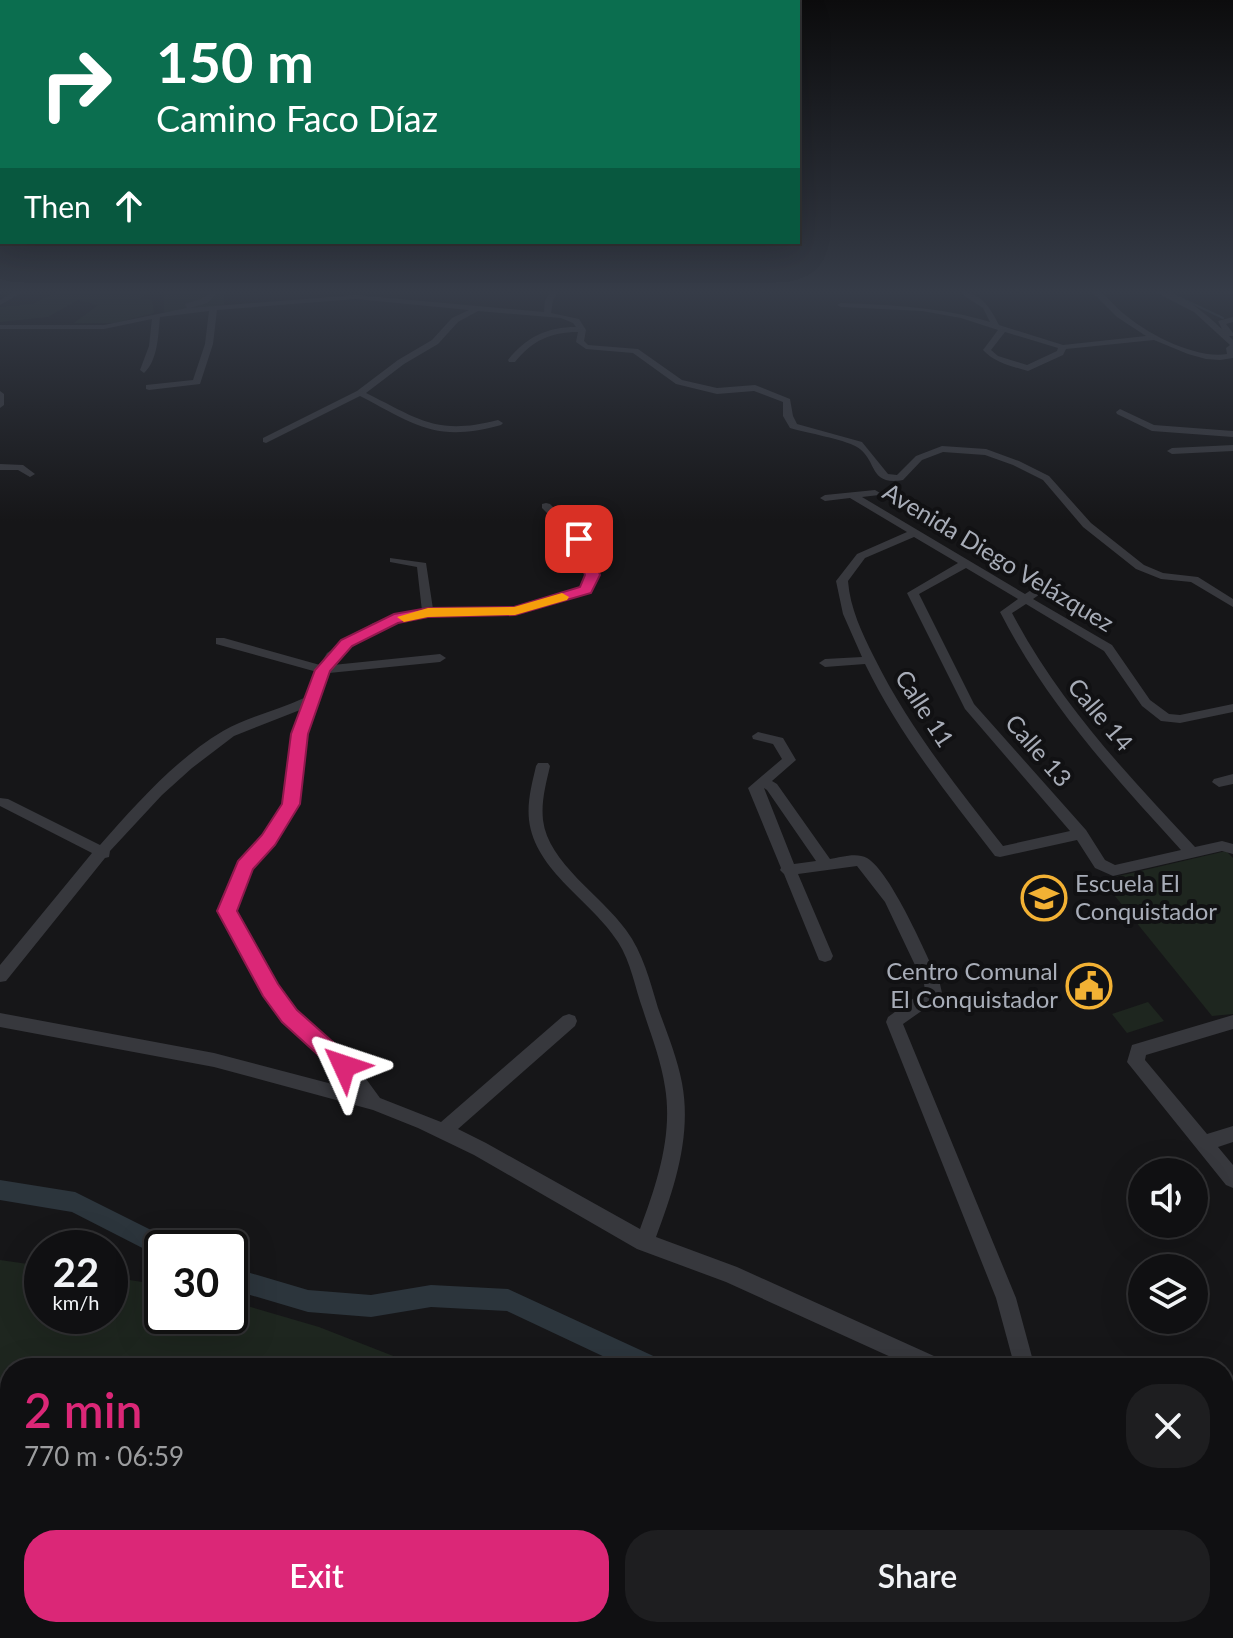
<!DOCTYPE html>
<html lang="en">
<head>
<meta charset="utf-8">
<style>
	:root { --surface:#101012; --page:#1e1e20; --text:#f1f3f6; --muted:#9c9d9f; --line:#303032; --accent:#db2777 }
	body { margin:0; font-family:Lato,sans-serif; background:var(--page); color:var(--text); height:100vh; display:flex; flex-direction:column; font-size:30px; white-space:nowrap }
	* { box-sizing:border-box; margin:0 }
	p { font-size:26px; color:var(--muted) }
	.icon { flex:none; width:44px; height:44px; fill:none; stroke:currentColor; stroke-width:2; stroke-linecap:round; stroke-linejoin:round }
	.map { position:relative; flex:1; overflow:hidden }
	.drawer { position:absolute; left:0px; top:1358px; width:1234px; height:280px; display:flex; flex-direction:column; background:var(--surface); border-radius:32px 32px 0 0; box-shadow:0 8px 32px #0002,0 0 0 2px var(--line) }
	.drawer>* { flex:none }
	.guide { position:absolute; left:0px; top:0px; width:800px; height:244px; box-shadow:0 8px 32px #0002,0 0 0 2px var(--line); background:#0b6e4f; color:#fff; overflow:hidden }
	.tools { position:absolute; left:1128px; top:1158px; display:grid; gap:16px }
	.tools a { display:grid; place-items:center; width:80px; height:80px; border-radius:50%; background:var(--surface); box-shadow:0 8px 32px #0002,0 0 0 2px var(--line); font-size:40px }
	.speed { position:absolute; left:24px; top:1230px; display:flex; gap:16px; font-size:40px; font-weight:700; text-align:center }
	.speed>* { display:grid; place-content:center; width:104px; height:104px; border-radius:50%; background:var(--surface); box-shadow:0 8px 32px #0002,0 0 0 2px var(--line); line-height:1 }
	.speed small { font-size:20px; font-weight:400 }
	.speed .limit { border:4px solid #111; border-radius:12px; background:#fff; color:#111 }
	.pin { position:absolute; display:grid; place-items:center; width:68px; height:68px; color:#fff; margin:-34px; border-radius:16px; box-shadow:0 4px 12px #0006 }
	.me { position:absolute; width:88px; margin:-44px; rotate:312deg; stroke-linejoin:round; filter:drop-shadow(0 0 6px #0008) }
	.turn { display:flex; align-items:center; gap:28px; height:168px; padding:0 24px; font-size:36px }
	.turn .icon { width:104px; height:104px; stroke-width:2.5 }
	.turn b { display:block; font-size:56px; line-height:68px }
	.then { display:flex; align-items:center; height:76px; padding:0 24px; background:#0003; gap:16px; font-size:30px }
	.round { display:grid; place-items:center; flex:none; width:84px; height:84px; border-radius:32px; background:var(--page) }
	.headline { display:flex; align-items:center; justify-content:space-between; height:136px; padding:0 24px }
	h1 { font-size:48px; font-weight:600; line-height:60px; color:var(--accent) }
	.action { display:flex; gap:16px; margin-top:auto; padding:16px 24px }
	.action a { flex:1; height:92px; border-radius:32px; background:var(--accent); color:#fff; font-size:32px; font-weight:600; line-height:92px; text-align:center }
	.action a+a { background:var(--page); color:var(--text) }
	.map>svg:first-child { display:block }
</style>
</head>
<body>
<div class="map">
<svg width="1233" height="1638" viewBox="0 0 1233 1638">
	<rect width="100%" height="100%" fill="#161618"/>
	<g fill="#1e261f">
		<path d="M 57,292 L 149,292 L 140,298 L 152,300 L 154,313 L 115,323 L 74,323 L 98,305 L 78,300 L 48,317 L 0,322 L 0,307 L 32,304 Z"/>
		<path d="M 164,292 L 224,292 L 224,308 L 164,312 Z"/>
		<path d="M 1226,851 L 1233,858 L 1233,1014 L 1212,1016 L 1102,880 Z"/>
		<path d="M 1148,1002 L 1164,1021 L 1127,1033 L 1112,1014 Z"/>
		<path d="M 0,1260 L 42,1266 L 42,1316 L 110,1316 L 110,1277 L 162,1285 L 162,1316 L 230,1316 L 230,1301 L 319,1327 L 424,1368 L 10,1368 L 10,1628 L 916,1628 L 933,1638 L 0,1638 Z"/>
	</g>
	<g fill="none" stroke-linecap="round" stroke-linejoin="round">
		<path stroke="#2c353c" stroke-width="2" d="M 1168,292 L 1223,318"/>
		<g fill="#2c353c" fill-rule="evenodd">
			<path d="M 0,1180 L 75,1192 L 171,1240 L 174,1248 L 162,1248 L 162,1258 L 72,1212 L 0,1200 Z"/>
			<path d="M 230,1267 L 308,1290 L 371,1295 L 431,1285 L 508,1289 L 662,1360 L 666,1368 L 628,1368 L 507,1311 L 431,1307 L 371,1317 L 308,1312 L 230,1289 Z"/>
			<path d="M 1130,1628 L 1174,1628 L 1179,1638 L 1135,1638 Z"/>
		</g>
		<g fill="#37383d" fill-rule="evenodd">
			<path d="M 14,292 L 23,292 L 0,305 L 0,300 Z"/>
			<path d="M 211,292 L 219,292 L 207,303 L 190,308 L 356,295 L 544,312 L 545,300 L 551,292 L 558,292 L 553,300 L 551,313 L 579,319 L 586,330 L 584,341 L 588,345 L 638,349 L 682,380 L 717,388 L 755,385 L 790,399 L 793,416 L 797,424 L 862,442 L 888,474 L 897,475 L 916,456 L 942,446 L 986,449 L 1019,461 L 1049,476 L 1091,523 L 1144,565 L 1163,573 L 1198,577 L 1233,599 L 1233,607 L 1191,582 L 1161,579 L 1136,569 L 1083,527 L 1043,480 L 1013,465 L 985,455 L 943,452 L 922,460 L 903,480 C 868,486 878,460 857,447 C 843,439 807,433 790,428 L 783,416 L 783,402 L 754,391 L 717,394 L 676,384 L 633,353 L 586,349 L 576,342 L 578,332 C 550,332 532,341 515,362 L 509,362 L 508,360 C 526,337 547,327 576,327 L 573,323 L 561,318 L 478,311 L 458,322 L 438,344 L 404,364 L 366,393 C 419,419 436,436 498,420 L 503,423 L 501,425 C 436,443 416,425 360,396 L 266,443 L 263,442 L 263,438 L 357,391 L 398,360 L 432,340 L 452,318 L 469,310 L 356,299 L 217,310 L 213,344 L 200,384 L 149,390 L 146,389 L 146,385 L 193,380 L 205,344 L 209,311 L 160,317 C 158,336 158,360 144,373 L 140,370 L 149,346 L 152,319 L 104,329 L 0,329 L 0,325 L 104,325 L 187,308 L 185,304 L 201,299 Z"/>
			<path d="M 963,292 C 982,294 991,309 999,325 L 1063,345 L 1146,336 L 1117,317 L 1092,292 L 1100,292 C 1109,298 1115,307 1123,313 C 1147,334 1195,359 1227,354 L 1226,348 L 1230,345 L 1194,312 L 1155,292 C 1180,290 1205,313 1222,329 L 1218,321 L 1233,317 L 1233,322 L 1226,324 L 1233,333 L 1233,336 L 1229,336 L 1233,340 L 1233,358 L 1220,360 L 1206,359 L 1188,354 L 1154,340 L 1066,349 L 1063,355 L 1028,371 C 1011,366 995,363 983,350 L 998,330 L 961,318 L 922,311 L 841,307 L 837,305 L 841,303 C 892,305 941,307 990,322 L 983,308 L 963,295 ZM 1005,332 L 1058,348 L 1057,351 L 1027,365 L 998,356 L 991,350 Z"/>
			<path d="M 1226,292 L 1233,292 L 1233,295 Z"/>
			<path d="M 0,391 L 4,394 L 4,405 L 0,408 Z"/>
			<path d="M 1120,409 L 1154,425 L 1233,431 L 1233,437 L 1152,431 L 1117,414 L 1116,412 Z"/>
			<path d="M 1233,445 L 1233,451 L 1172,454 L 1167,451 L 1172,448 Z"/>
			<path d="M 0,464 L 23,465 L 35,474 L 30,477 L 18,470 L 0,470 Z"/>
			<path d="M 875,490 L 880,493 L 879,495 L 862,497 L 1025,594 L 1042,583 L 1050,583 L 1050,587 L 1033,599 L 1112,645 L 1150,700 L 1169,714 L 1180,715 L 1233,704 L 1233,712 L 1180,723 L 1161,721 L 1142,706 L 1104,651 L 1026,604 L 1012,613 C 1060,704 1126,773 1195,847 L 1222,841 L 1233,844 L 1233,854 L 1222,851 L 1113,876 L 1095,868 L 1077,840 L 1000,857 L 995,856 C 948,795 899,734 865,664 L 825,667 L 819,663 L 825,659 L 862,657 L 843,614 L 836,581 L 857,554 L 907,532 L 850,498 L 825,501 L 820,498 L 825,495 ZM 914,537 L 958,563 L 907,593 L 965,709 L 1070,831 L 1003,846 C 956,786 908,726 874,657 C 862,633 850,608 848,581 L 865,558 ZM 966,568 L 1018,599 L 1000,612 C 1047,704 1112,774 1181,850 L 1115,865 L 1105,860 L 1086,830 L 974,704 L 919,594 Z"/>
			<path d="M 546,503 L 550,504 L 584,539 L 598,575 L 590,592 L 515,614 L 428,616 L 381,628 L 336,658 L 333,665 L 440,654 L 446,658 L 440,662 L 329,673 L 315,701 L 305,734 L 298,804 L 274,844 L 251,869 L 235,911 L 276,984 L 304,1020 L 361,1072 L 380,1098 L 441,1122 L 563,1016 L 569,1014 L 575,1016 L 577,1021 L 575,1026 L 458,1129 L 486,1143 L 640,1229 C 657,1184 673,1135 665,1087 C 661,1060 651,1035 643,1010 C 635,988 631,962 618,942 C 592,901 535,871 529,820 C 527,801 532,784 536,766 L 538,763 L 548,763 L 550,766 C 546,784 541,801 543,820 C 548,863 602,896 626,930 C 643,953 650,981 658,1008 C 667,1033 677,1057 682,1083 C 692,1136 674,1189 656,1237 L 737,1267 L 945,1361 L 948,1368 L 915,1368 L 726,1282 L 637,1249 L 474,1155 L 418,1128 L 373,1110 L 214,1067 L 0,1027 L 0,1013 L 214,1053 L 355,1090 L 292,1030 L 273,1006 L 219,911 L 240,862 L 264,836 L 284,804 L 293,734 L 300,710 L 234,736 L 192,768 L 162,795 L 110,851 L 109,857 L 105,858 L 6,981 L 0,982 L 0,965 L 92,853 L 0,806 L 0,798 L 8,799 L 100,845 C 136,804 176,759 223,731 C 248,717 278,710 304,698 L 317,672 L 216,644 L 216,638 L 224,638 L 320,665 L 327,653 L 373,623 L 422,611 L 417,567 L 390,562 L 390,558 L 426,563 L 433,609 L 514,608 L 581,588 L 588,575 L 574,540 L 542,508 L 542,504 Z"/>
			<path d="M 758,732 L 783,738 L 796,760 L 772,781 L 777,784 L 830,859 C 841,857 857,852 867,858 C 891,872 927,956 940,984 L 942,993 L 940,998 L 903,1024 L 1016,1298 L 1035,1368 L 1015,1368 L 996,1298 L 886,1022 L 888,1017 L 925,990 L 924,984 L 885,902 L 857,866 L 798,874 L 833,956 L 831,960 L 825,962 L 819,960 L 784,874 L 780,870 L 781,868 L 748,788 L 782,759 L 773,744 L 753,739 L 752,736 ZM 764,788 L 767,790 L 816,861 L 794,864 Z"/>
			<path d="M 1233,774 L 1233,784 L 1219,787 L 1212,782 L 1214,779 Z"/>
			<path d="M 1233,1015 L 1233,1029 L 1146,1055 L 1145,1060 L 1207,1134 L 1233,1126 L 1233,1142 L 1218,1147 L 1233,1165 L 1233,1188 L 1226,1185 L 1127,1062 L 1132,1045 Z"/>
			<path d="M 1224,1477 L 1233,1481 L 1233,1503 L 1224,1499 Z"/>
		</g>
	</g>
	<linearGradient id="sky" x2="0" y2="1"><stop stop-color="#0c0c0d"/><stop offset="0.56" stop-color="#363c48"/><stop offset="1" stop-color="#363c48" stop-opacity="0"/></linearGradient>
	<rect width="1233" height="521" fill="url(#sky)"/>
	<path fill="#db2777" stroke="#8e194d" stroke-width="2" d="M 579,535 L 586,539 L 600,575 L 591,593 L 515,615 L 428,617 L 398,623 L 352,646 L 330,671 L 308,734 L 300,804 L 275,845 L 253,869 L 237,911 L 278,984 L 297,1010 L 352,1059 L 355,1066 L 352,1072 L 337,1072 L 282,1022 L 263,996 L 217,911 L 238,861 L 262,835 L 282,804 L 291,734 L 315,670 L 341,640 L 394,614 L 428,608 L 514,607 L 580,587 L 585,575 L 572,539 Z"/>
	<path fill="#f59e0b" d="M 562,593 L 569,597 L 567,600 L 515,615 L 428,617 L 404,622 L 397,617 L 428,608 L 514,607 Z"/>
	<defs>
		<g id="school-ring" transform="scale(2.3)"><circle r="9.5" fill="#111113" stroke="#f2b134" stroke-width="1.5"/><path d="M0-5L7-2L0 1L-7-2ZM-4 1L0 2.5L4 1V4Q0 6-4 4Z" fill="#f2b134"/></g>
		<g id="civic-ring" transform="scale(2.3)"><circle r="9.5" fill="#111113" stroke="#f2b134" stroke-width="1.5"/><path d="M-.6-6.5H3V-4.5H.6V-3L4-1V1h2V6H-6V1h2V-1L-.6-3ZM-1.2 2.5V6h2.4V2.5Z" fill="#f2b134"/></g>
	</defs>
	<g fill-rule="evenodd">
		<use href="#school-ring" x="1044" y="898"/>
		<use href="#civic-ring" x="1089" y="986"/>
	</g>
	<g text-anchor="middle" stroke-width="8" stroke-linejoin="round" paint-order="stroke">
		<g font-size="24" fill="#a8adb8" stroke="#111113">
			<text transform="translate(998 558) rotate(31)" y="8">Avenida Diego Velázquez</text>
			<text transform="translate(924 709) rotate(57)" y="8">Calle 11</text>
			<text transform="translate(1100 715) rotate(50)" y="8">Calle 14</text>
			<text transform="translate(1038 751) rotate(49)" y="8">Calle 13</text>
		</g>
		<g font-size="24" fill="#a8adb8" stroke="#111113" text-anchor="start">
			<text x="1075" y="892">Escuela El<tspan x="1075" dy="28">Conquistador</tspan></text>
			<text x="1058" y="980" text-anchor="end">Centro Comunal<tspan x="1058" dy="28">El Conquistador</tspan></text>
		</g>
	</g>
</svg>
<div class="tools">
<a><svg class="icon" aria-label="sound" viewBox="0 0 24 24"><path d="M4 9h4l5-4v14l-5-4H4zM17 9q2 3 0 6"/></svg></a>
<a><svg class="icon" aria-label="layers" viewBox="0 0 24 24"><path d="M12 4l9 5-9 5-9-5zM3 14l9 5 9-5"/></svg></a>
</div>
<div class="speed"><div>22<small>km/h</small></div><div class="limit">30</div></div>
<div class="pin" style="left:579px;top:539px;background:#d93025"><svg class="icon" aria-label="arrive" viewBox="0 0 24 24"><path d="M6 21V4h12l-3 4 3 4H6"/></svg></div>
<svg class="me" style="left:344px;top:1066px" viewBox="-20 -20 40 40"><path d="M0-17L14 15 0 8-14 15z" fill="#db2777" stroke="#fff" stroke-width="4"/></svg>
<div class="guide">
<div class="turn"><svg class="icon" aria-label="right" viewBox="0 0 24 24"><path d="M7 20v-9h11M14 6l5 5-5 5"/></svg><div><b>150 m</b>Camino Faco Díaz</div></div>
<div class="then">Then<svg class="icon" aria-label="ahead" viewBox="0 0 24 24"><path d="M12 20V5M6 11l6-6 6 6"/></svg></div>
</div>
<section class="drawer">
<div class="headline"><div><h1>2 min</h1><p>770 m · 06:59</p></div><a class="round"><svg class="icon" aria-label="close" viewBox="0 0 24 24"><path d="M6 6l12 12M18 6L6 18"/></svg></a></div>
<div class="action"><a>Exit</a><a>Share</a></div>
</section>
</div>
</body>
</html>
